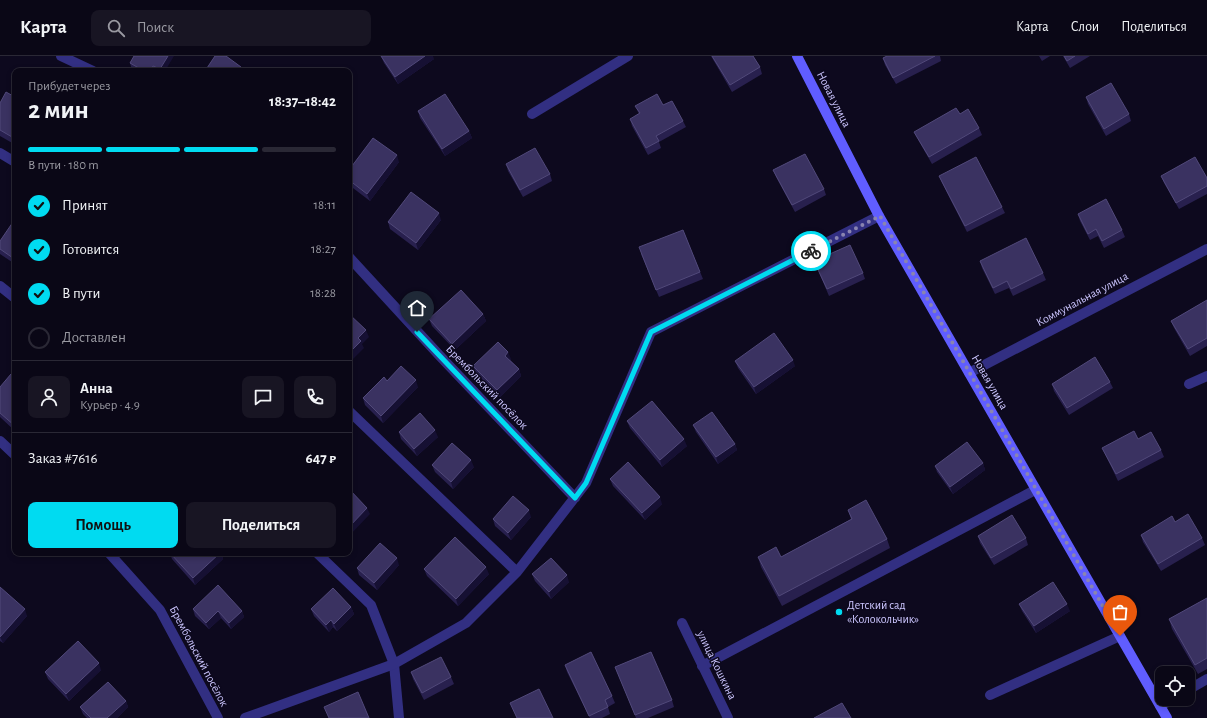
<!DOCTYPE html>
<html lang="ru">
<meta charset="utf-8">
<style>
body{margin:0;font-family:"Alegreya Sans",sans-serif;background:#181523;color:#f1f3f6;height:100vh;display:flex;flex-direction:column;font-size:15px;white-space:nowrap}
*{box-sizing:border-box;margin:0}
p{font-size:13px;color:#9999a1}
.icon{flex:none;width:22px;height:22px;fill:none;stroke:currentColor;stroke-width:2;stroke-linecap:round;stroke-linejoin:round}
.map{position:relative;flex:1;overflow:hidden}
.sheet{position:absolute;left:12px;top:12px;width:340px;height:488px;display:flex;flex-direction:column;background:#0a0716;border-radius:8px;box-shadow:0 2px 6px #0003,0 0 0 1px #2a2835}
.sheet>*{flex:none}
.controls{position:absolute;left:1155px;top:610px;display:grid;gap:8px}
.controls a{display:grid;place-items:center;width:40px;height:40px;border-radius:8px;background:#0a0716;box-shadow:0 2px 6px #0003,0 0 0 1px #2a2835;font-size:20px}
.pin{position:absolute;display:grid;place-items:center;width:34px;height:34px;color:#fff;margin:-41px -17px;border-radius:50% 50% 50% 0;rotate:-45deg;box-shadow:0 0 4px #0007}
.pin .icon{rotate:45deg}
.courier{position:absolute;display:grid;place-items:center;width:40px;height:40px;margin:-20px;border:3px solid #00dbf1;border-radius:50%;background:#fff;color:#222;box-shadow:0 1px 5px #0007}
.head em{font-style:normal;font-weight:700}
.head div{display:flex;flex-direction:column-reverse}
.head{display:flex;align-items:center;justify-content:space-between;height:68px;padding:0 16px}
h1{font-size:26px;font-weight:700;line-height:30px}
.bar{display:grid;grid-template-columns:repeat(4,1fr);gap:6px 4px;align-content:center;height:48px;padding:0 16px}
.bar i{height:5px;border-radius:3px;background:#2a2835}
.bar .on{background:#00dbf1}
.bar p{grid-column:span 4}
.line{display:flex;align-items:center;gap:10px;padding:0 16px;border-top:1px solid #2a2835}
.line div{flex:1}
.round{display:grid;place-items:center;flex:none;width:42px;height:42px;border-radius:8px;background:#181523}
ol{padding:0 16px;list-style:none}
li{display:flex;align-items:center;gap:12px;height:44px}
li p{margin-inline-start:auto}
li .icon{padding:4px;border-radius:50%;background:#00dbf1;color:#111;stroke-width:4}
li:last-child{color:#9999a1}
li i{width:22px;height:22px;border:2px solid #2a2835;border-radius:50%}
.button{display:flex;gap:8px;margin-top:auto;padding:8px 16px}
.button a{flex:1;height:46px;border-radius:8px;background:#00dbf1;color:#111;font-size:16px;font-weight:700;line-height:46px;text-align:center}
.button a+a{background:#181523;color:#f1f3f6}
header{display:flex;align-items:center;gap:24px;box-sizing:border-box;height:56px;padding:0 20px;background:#0a0716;border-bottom:1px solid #2a2835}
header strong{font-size:19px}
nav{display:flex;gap:22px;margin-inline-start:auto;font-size:14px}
.search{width:280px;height:36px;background:#181523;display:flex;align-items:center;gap:10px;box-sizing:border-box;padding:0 14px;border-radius:8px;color:#9999a1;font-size:15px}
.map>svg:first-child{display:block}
</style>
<header>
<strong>Карта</strong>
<div class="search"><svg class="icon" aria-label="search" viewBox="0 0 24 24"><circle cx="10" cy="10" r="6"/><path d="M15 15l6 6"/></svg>Поиск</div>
<nav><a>Карта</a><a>Слои</a><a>Поделиться</a></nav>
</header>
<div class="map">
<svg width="1207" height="662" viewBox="0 0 1207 662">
<rect width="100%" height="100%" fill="#0d091e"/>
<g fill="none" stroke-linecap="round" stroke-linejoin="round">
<path stroke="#322f82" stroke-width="10" d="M1189,328l18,-8
M394,608l5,54
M702,610l333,-176
M1188,634l19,-11
M990,639l130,-59
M1160,650l13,-7"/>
<path stroke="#322f82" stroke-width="10" d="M61,0l32,15
M532,58l96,-58
M0,97l15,9
M349,201l90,98 136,143
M0,230l15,12
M969,317l238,-124
M349,355l168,161
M0,385l15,14
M109,497l51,57 58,108
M317,497l54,52 23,59
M682,567l46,95
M245,662l149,-54 72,-41 51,-51 69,-89 65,-151 228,-116"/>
<path stroke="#605dff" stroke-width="10" d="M797,0l82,160 288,502"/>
</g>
<path fill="#28204e" d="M134,0l31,15h-31l-2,-1 -2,-7z
M381,0l53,3 -36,25 -14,-21z
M711,0h42l7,11 2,7 -30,18z
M887,0h53l1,5 -45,23 -11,-19 -2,-7z
M1039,0h11l-8,5z
M1063,0h27l-20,12z
M15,41v45l-1,2 -14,-8v-33z
M1086,41l43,17 2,7 -25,15 -18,-32z
M663,49l20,16 3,6 -27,15 2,6 -13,7 -16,-29 -2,-7 9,-5 -4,-8z
M418,55l51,20 3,7 -27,18 -25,-38z
M960,58l19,14 3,7 -50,29 -15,-26 -3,-6z
M399,106l-29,39 -21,-16v-15z
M506,108l44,10 2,7 -29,16 -15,-26z
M773,114l51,19 2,6 -31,17 -19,-35z
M939,120l63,31 3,6 -38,19 -25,-49z
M1161,120l46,2v16l-28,15 -15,-26z
M1078,158l44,16 3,7 -21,11 -6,-12 -8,4 -10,-19z
M441,164l-23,30 -28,-21 -2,-7z
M15,167v41l-15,-10v-13z
M683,174l20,49 -44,18 -18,-43z
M814,205l49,12 2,6 -36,17z
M980,205l63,12 3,7 -33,16 -4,-8 -14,6 -13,-26z
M1207,244v46l-17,10 -16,-28 -3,-7z
M483,258l3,7 -31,29 -23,-24 -3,-7z
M511,303l-1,1 9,9 2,7 -21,21 -24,-24 -3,-7z
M735,305l60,5 -39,28 -18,-26z
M15,321v54l-15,-14v-30z
M387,325l31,6 -35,36 -18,-18 -2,-7z
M1110,326l3,6 -44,27 -15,-24 -2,-7z
M627,365l60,25 -25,21 -32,-39z
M693,369l42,19 2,6 -19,14 -22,-32z
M399,376l39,5 -21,19 -16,-17z
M1138,383l23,11 3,7 -46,24 -13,-27 -3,-6z
M983,407l2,7 -32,24 -16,-22 -2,-6z
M432,409l42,2 -21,22 -18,-17z
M610,423l52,25 -17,16 -32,-34z
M848,454l39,29 3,9 -108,58 -21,-39 -3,-10h23l70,-38z
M531,461l-20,23 -16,-14 -2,-7z
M1141,479l61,3 3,7 -44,26 -18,-29z
M978,480l48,2 2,7 -34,20 -14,-22z
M170,497h51l2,6 -28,26 -23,-26z
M399,509l-22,25 -18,-15 -2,-7z
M424,513l65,5 -31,32 -31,-30z
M532,518l37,8 -18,17 -16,-18z
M0,531l27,29 -24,27 -3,-2z
M1207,542v71l-9,5 -26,-45 -3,-10z
M1019,548l51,7 -34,22 -14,-22z
M351,551l3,7 -17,17 -4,-4 -4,5 -15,-16 -3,-7z
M193,553l49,2 2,6 -13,12 -10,-11 -12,11 -14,-13z
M565,609l47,31 3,7 -7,4 2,7 -8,4h-12l-23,-46z
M615,611l57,33 2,7 -26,11h-12z
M101,614l-32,31 -21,-22 -3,-7z
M411,616l40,5 3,7 -30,16 -11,-21z
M126,645l2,6 -11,11h-30l-4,-4 -3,-7z"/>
<path fill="#161033" d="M168,0h6l-9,15h-4l-1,-2z
M425,0h8l1,3 -36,25 -3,-7z
M153,10l2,5h-5z
M241,11l2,4h-5z
M15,75v11l-1,2 -2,-7z
M469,75l3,7 -27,18 -3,-7z
M397,99l2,7 -29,39 -3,-7z
M439,157l2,7 -23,30 -2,-7z
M15,198v10l-2,-6z
M483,258l3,7 -31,29 -3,-6z
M366,274l3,7 -7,7 2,4 -15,15v-10l9,-15z
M508,296l3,7 -4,3 -2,-6z
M793,304l2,6 -39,28 -2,-7z
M519,313l2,7 -21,21 -3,-7z
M416,324l2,7 -35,36 -2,-7z
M435,374l3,7 -21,19 -3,-7z
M684,383l3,7 -25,21 -2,-7z
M735,388l2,6 -19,14 -2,-7z
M471,404l3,7 -21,22 -2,-7z
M983,407l2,7 -32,24 -3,-7z
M660,441l2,7 -17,16 -3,-7z
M367,452l3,6 -21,22v-9z
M529,454l2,7 -20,23 -3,-7z
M220,497h1l2,6 -28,26 -2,-7z
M397,502l2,7 -22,25 -3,-7z
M486,511l3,7 -31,32 -2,-7z
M567,519l2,7 -18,17 -2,-7z
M1067,548l3,7 -34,22 -2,-7z
M351,551l3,7 -17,17 -3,-7z
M25,553l2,7 -24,27 -3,-6z
M218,555l3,7 -12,11 -3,-6z
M242,555l2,6 -13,12 -2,-6z
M331,564l2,7 -4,5 -3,-7z
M99,607l2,7 -32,31 -3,-7z
M126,645l2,6 -11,11h-10z"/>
<path fill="#3a3261" stroke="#51497a" d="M134,0h34l-8,13 -7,-3 -3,5h-6l-14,-8z
M215,0h11l15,11 -3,4h-33z
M381,0h44l-30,21z
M712,0h41l7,11 -30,18z
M887,0h48l-42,22 -10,-20z
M1064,0h11l-8,5z
M1111,27l18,31 -25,15 -18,-32z
M6,36l9,5v34l-3,6 -12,-7v-27z
M445,38l24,37 -27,18 -24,-38z
M657,38l6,11 9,-4 11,20 -27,15 3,5 -13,7 -16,-29 10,-6 -5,-7z
M956,52l4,6 8,-5 11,19 -50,29 -15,-25z
M373,82l24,17 -30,39 -18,-14v-10z
M535,92l15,26 -30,16 -14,-26z
M805,98l19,35 -32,16 -19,-35z
M976,101l26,50 -37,19 -26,-50z
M1195,101l12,21v8l-31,17 -15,-27z
M411,136l28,21 -23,30 -28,-21z
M1106,143l16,31 -20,11 -6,-12 -8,5 -10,-20z
M13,166l2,1v31l-2,4 -13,-9v-8z
M683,174l17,42 -44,18 -17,-43z
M1026,182l17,35 -32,16 -4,-8 -14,7 -13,-27z
M850,189l13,28 -36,16 -13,-28z
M461,234l22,24 -31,30 -23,-25z
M1207,244v38l-19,11 -17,-28z
M349,258l17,16 -8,8 3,3 -12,12z
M774,277l19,27 -39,27 -19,-26z
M498,286l10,10 -3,4 14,13 -22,21 -24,-24z
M1095,301l15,25 -43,26 -15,-24z
M401,310l15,14 -35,36 -18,-18 21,-21 3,4z
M11,318l4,3v49l-15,-13v-26z
M652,345l32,38 -24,21 -33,-39z
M712,356l23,32 -19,13 -23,-32z
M420,357l15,17 -21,19 -15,-17z
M1134,375l4,8 13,-7 10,18 -45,24 -14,-26z
M967,386l16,21 -33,24 -15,-21z
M452,387l19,17 -20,22 -19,-17z
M628,406l32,35 -18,16 -32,-34z
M349,433l18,19 -18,19z
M513,440l16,14 -21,23 -15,-14z
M866,444l21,39 -108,57 -21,-39 18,-10 5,10 71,-38 -4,-9z
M1188,458l14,24 -44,26 -17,-29 31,-19 3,6z
M1012,459l14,23 -35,20 -13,-22z
M455,481l31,30 -30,32 -32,-30z
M380,487l17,15 -23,25 -17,-15z
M170,497h50l-27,25z
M551,502l16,17 -18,17 -17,-18z
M1053,526l14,22 -33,22 -15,-22z
M218,529l24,26 -13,12 -11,-12 -12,12 -13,-14z
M0,531l25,22 -25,28z
M333,532l18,19 -17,17 -3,-4 -5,5 -15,-16z
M1207,542v60l-12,7 -26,-46z
M78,585l21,22 -33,31 -21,-22z
M591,596l21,44 -7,4 3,7 -19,9 -24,-51z
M651,596l21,48 -37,15 -20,-48z
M441,601l10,20 -29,16 -11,-21z
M108,626l18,19 -19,17h-16l-11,-11z
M539,633l14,29h-36l-7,-15z
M358,636l11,26h-40l-5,-11z
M842,647l9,15h-37z"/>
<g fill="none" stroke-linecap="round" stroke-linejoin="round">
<path stroke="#8984b0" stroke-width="4" stroke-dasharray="0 7.2" d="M811,195l69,-35 240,420"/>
<path stroke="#00dbf1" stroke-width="5" d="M417,276l158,166 11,-15 65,-151 160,-81"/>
</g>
<circle fill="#00dbf1" stroke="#0d091e" stroke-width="1.5" cx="839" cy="556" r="4"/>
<g text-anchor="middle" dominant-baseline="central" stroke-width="3" stroke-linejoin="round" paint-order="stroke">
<g font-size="12" fill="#ccc6ff" stroke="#0d091e">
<text transform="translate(834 43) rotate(63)">Новая улица</text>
<text transform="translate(1082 243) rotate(-28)">Коммунальная улица</text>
<text transform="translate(990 326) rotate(60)">Новая улица</text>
<text transform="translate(487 331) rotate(46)">Брембольский посёлок</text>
<text transform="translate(199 600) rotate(62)">Брембольский посёлок</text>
<text transform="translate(717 609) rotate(64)">улица Кошкина</text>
</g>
<g font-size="12" fill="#ccc6ff" stroke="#0d091e" text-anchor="start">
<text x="847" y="549">Детский сад<tspan x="847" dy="14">«Колокольчик»</tspan></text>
</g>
</g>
</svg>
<div class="controls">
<a><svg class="icon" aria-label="locate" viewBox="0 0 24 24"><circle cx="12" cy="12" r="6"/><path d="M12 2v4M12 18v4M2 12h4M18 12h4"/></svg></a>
</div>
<div class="pin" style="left:1120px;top:580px;background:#ea580c"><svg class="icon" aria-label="bag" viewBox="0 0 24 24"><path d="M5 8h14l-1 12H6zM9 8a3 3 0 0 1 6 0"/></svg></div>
<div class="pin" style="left:417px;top:276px;background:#1f2937"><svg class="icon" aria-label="home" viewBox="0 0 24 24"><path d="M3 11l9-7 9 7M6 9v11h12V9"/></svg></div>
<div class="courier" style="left:811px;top:195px"><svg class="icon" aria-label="bike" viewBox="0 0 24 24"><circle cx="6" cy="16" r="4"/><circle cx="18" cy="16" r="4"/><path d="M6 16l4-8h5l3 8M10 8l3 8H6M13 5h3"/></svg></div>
<section class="sheet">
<div class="head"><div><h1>2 мин</h1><p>Прибудет через</p></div><em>18:37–18:42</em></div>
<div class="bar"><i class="on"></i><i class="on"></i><i class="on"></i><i></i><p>В пути · 180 m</p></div>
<ol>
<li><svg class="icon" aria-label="check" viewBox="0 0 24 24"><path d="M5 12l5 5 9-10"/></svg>Принят<p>18:11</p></li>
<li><svg class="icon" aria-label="check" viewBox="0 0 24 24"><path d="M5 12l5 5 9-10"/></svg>Готовится<p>18:27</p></li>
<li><svg class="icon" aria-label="check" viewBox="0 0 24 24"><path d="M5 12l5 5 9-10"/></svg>В пути<p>18:28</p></li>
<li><i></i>Доставлен</li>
</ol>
<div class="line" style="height:72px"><a class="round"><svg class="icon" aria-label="person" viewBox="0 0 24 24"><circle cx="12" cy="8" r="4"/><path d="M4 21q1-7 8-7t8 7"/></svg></a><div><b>Анна</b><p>Курьер · 4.9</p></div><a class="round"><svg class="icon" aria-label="chat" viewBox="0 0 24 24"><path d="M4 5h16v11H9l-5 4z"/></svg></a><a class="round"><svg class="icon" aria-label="phone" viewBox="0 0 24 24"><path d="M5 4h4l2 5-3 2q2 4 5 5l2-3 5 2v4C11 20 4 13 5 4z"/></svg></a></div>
<div class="line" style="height:52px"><div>Заказ #7616</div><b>647 ₽</b></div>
<div class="button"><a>Помощь</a><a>Поделиться</a></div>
</section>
</div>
